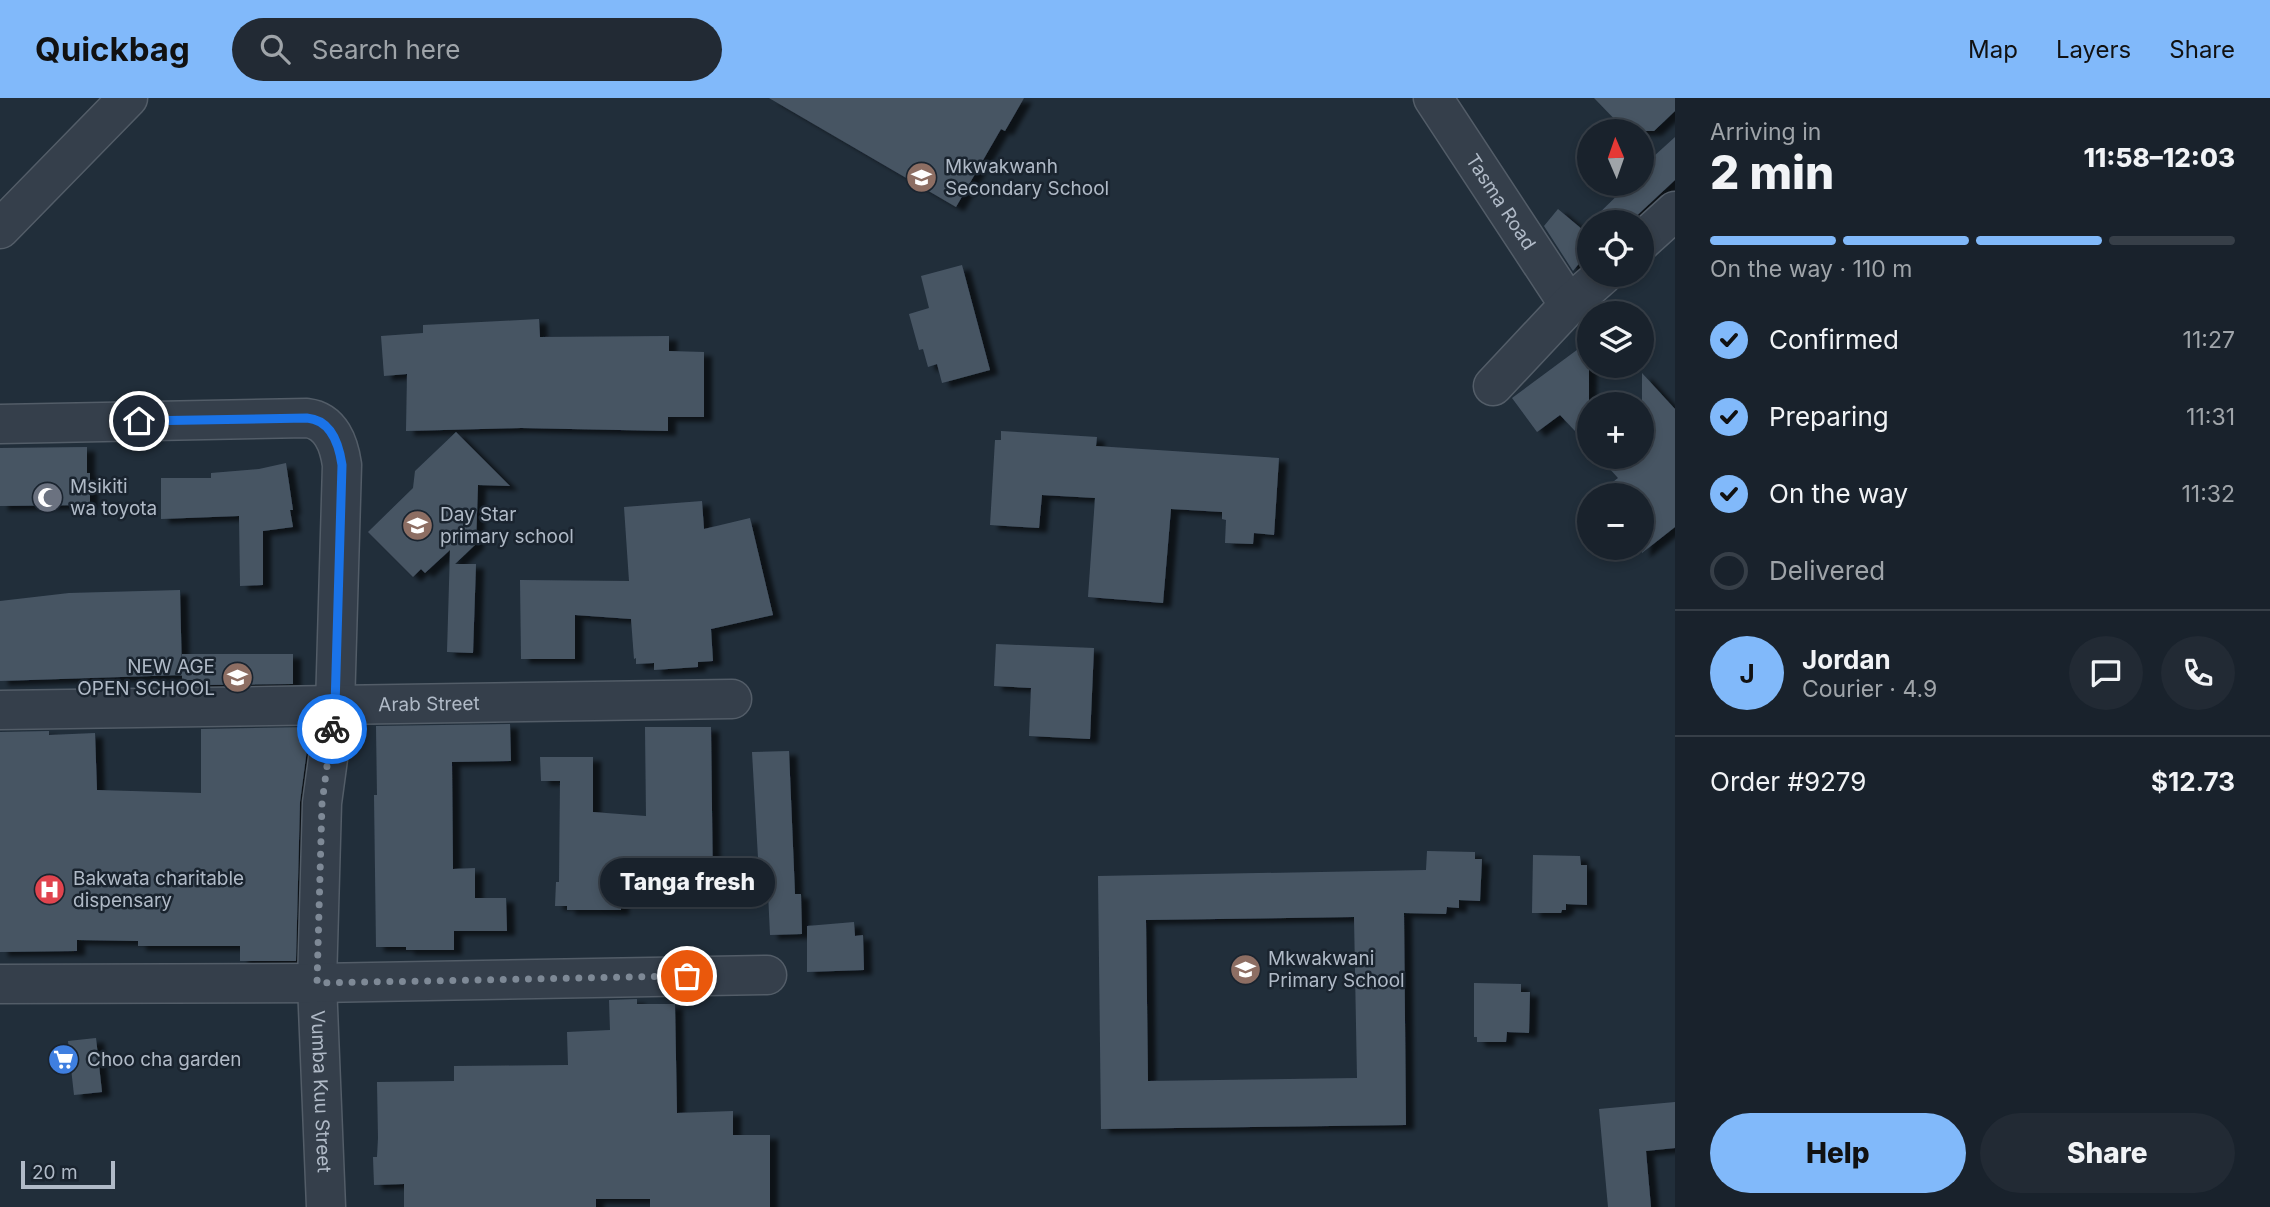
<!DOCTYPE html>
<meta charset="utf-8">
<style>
body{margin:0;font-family:Inter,sans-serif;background:#222a34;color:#f1f3f6;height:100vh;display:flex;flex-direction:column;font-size:26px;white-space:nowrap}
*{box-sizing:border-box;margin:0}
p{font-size:23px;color:#9fa4a9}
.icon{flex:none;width:38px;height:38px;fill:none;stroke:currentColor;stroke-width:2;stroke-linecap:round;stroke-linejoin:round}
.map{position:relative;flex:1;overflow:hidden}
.side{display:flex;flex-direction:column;background:#19222c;width:595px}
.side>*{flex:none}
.needle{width:46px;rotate:358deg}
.buttons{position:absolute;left:1577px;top:21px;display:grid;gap:14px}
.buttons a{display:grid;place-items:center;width:77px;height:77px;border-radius:50%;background:#19222c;box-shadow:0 4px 10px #0003,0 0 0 2px #373f48;font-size:35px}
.scale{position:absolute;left:21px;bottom:18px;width:94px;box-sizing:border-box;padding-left:7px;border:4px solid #b0bac7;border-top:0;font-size:19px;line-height:24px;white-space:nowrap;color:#b0bac7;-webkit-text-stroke:5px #1a242f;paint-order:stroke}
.pin{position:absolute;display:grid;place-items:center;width:60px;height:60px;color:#fff;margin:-30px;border:4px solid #fff;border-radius:50%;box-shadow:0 2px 7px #0007}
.courier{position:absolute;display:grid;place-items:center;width:70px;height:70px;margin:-35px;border:5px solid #1a73e8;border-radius:50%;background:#fff;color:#222;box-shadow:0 2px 9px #0007}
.bubble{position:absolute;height:49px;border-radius:24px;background:#19222c;box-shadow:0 4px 10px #0003,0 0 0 2px #373f48;font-size:23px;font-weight:800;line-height:49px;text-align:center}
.overview em{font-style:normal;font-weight:800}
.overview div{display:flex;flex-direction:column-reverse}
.overview{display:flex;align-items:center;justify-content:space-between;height:119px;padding:0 35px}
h1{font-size:46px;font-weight:800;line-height:52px}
.bar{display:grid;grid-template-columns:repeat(4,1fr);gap:10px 7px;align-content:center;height:84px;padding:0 35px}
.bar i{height:9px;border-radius:5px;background:#373f48}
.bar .on{background:#81b9fa}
.bar p{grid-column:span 4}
.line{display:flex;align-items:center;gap:18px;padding:0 35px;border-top:2px solid #373f48}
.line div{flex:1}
.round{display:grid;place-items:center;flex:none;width:74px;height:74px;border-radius:37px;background:#222a34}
ol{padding:0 35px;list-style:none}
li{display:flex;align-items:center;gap:21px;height:77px}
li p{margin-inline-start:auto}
li .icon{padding:7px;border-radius:50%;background:#81b9fa;color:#111;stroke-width:4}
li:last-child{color:#9fa4a9}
li i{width:38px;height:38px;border:4px solid #373f48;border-radius:50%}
.button{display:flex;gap:14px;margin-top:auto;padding:14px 35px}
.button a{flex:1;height:80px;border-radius:42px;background:#81b9fa;color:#111;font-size:28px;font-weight:800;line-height:80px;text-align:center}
.button a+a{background:#222a34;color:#f1f3f6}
header{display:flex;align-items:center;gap:42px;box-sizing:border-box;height:98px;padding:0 35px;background:#81b9fa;color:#111}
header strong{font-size:33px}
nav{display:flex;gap:38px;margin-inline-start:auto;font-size:24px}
.search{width:490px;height:63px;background:#222a34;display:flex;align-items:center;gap:18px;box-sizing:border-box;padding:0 24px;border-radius:38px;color:#9fa4a9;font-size:26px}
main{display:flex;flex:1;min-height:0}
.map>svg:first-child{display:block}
</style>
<header>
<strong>Quickbag</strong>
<div class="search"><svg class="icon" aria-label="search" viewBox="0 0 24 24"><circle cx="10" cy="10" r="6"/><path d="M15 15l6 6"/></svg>Search here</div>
<nav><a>Map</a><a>Layers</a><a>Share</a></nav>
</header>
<main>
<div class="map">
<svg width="1675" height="1109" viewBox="0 0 1675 1109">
<defs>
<filter id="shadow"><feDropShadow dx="8" dy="4.5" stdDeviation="2" flood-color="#0009"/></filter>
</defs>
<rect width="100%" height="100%" fill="#212e3a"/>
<path fill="#475564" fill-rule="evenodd" filter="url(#shadow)" d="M769,0h255l-19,33 -4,-2 -45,78z
M1594,0h81v13l-21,20h-28z
M1675,39v43l-45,42h-40l39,-38h13v-17z
M1558,111l31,26v16l-16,20 -29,-45z
M962,167l28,105 -48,13 -5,-19 -9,3 -5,-18 -4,1 -10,-36 20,-6 -8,-32z
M539,221l1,18 129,-1v15l35,1v65h-36v14l-147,-3 -115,3 1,-57 -23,2 -3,-40 42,-3v-8z
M1589,243v105l-29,-31 -23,17 -25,-34z
M1642,275l33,36v118l-33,26v-58h-46l22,-17 -19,-21h43z
M1001,333l96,6 -1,9 183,12 -5,77 -20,-2 -1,11 -28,-1 1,-23 -4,-1v-7l-51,-3 -8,94 -75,-6 7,-99 -53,-3 -3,33 -49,-3 5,-85h6z
M456,334l54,54 -32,-1 -2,59 -21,20h21l-3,89 -26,-1 3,-102 -25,23 -4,-4 -8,8 -45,-45 45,-44 2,-17z
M87,349v26h3v32l-90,1v-58z
M286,365l7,47h-3l3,17 -30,4v54l-23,1 -1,-70 -78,3v-41h50v-5l48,-4z
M702,403l2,28 46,-11 23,97 -62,14 2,32 -15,1v5l-44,3v-7l-18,1v-6l-2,1 -3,-40 -56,-4v44h-54l-1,-79 109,1 -5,-74z
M180,492l2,85 -182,6v-80l69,-8z
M996,546l98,4 -4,91 -61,-3 2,-48 -37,-2z
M182,556h111v30l-92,1v-5h-19z
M510,626l1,37 -59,1 1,107 22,-1v30h31l1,33h-53v19h-48v-3h-30l-2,-152h3l-1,-69z
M310,629l-10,75 -4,159h-56v-15h-102v-5l-61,-1v11l-77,1v-220l49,-1v4l46,-2 2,57 104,3v-64z
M645,629h66l2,164 -92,1v18h-54v-4h-12l1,-24h3l1,-101h-19l-1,-24h53v55l53,4z
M789,653l6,143h6l1,40 -32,1 -2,-43 -8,1 -8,-141z
M1427,753l48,1v7h7l-2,42 -21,-1v8l-12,-1 -1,7 -42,-1 2,212 -305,4 -3,-253 328,-6zM1354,819l3,161 -209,3 -2,-161z
M1533,757l47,1 1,9h6v40l-21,-1v6h-4l-1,3h-29z
M854,824l1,14 8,-1 1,35 -57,2v-46z
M1474,885l47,1v8h9l-1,41 -22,-1 -1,10h-29v-5h-3z
M637,901v5h38l2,109 56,-2v24h37v72h-120v-8h-54v8h-192v-23l-30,1 -1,-28h4l1,-19 -1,-56 77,-1v-15l114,-1 -1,-33 43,-2 -1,-30z
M96,940l6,54 -28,3 -6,-54z
M1675,1004v46l-29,3 5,56h-43l-9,-98z"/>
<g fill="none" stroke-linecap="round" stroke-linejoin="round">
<defs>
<g id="minor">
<path id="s1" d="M1433,0l136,207"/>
<path d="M0,131l128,-131"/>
<path d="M1642,143l33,-30"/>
<path d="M1493,288l76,-81 34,-30"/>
<path id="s2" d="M0,326l307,-6c24,3 32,26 35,47l-7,242 -13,96 -5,180 9,224"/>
<path id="s3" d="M0,612l732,-11"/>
<path d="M0,886l317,-1 450,-8"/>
</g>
</defs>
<use href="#minor" stroke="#535d68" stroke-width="41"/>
<use href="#minor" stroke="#353f4b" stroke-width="38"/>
</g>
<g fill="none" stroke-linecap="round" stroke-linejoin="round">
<path stroke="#7e8996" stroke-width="7" stroke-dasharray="0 12.6" d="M332,631l-10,74 -5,180 370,-7"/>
<path stroke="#1a73e8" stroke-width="9" d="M139,323l168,-3c24,2 32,26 35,47l-7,242 -3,22"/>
</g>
<defs>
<symbol id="school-disc" viewBox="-11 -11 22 22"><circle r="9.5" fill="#8d6e63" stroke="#1a242f"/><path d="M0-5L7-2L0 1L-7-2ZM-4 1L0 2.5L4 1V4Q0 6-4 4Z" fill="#fff"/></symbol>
<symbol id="mosque-disc" viewBox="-11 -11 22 22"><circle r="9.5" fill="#6b7280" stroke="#1a242f"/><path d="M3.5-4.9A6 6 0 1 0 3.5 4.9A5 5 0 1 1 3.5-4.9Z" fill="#fff"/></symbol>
<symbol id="hospital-disc" viewBox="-11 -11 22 22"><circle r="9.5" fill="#e0444e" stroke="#1a242f"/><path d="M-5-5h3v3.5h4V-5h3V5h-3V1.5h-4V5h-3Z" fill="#fff"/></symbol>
<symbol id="supermarket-disc" viewBox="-11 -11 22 22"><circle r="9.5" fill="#3f7fe0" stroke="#1a242f"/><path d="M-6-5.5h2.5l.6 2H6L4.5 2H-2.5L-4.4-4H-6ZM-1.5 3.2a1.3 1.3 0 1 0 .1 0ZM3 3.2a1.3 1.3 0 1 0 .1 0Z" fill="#fff"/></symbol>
</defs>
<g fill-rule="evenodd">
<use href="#school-disc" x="904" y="62" width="35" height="35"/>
<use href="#mosque-disc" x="30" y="382" width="35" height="35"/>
<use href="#school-disc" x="400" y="410" width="35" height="35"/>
<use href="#school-disc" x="220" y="562" width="35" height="35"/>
<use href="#hospital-disc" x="32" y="774" width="35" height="35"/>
<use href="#school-disc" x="1228" y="854" width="35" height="35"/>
<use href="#supermarket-disc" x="46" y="944" width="35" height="35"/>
</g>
<g text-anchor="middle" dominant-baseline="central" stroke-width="5" stroke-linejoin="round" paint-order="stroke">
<g font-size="19" fill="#b0bac7" stroke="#1a242f" text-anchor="start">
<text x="945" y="68">Mkwakwanh<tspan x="945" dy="22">Secondary School</tspan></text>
<text x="70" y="388">Msikiti<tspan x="70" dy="22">wa toyota</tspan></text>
<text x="440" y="416">Day Star<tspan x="440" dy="22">primary school</tspan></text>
<text x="215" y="568" text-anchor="end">NEW AGE<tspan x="215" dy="22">OPEN SCHOOL</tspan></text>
<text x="73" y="780">Bakwata charitable<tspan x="73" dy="22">dispensary</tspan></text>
<text x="1268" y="860">Mkwakwani<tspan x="1268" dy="22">Primary School</tspan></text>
<text x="87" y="961">Choo cha garden</text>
</g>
<g font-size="19" fill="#b0bac7" stroke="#1a242f">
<text stroke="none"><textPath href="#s1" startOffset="124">Tasma Road</textPath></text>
<text stroke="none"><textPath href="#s3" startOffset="429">Arab Street</textPath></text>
<text stroke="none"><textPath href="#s2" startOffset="998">Vumba Kuu Street</textPath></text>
</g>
</g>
</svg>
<div class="buttons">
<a><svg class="needle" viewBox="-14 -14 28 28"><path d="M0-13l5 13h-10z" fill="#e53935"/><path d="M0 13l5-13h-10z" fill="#9fa4a9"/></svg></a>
<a><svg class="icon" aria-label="locate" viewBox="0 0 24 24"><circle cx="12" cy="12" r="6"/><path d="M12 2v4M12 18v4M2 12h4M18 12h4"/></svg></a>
<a><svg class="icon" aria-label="layers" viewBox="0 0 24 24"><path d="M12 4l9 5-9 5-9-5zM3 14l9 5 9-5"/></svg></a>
<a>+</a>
<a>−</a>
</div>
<div class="scale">20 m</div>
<div class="pin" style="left:687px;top:878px;background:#ea580c"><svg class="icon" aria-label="bag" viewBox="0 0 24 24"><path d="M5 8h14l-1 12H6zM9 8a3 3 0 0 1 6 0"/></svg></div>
<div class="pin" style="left:139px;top:323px;background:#1f2937"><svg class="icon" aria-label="home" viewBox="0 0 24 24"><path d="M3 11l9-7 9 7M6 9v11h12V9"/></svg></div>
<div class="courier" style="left:332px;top:631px"><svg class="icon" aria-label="bike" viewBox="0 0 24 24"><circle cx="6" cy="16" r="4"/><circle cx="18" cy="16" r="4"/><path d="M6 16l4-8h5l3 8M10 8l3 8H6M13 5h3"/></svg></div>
<div class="bubble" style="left:600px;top:760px;width:175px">Tanga fresh</div>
</div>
<section class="side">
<div class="overview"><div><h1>2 min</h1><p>Arriving in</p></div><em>11:58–12:03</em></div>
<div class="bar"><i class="on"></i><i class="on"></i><i class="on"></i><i></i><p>On the way · 110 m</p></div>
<ol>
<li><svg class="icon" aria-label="check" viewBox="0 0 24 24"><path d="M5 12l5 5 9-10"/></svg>Confirmed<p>11:27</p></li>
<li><svg class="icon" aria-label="check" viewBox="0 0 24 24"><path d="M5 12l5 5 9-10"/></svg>Preparing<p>11:31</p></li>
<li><svg class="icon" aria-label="check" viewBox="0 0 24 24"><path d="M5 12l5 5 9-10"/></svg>On the way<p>11:32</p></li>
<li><i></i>Delivered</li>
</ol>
<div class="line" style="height:126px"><b class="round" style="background:#81b9fa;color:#111">J</b><div><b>Jordan</b><p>Courier · 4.9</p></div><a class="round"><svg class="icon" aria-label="chat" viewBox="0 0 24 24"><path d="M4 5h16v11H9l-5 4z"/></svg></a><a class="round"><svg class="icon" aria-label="phone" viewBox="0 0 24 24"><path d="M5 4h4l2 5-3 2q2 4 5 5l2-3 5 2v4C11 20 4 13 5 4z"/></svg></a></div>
<div class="line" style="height:91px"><div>Order #9279</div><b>$12.73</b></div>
<div class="button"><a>Help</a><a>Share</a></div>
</section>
</main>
